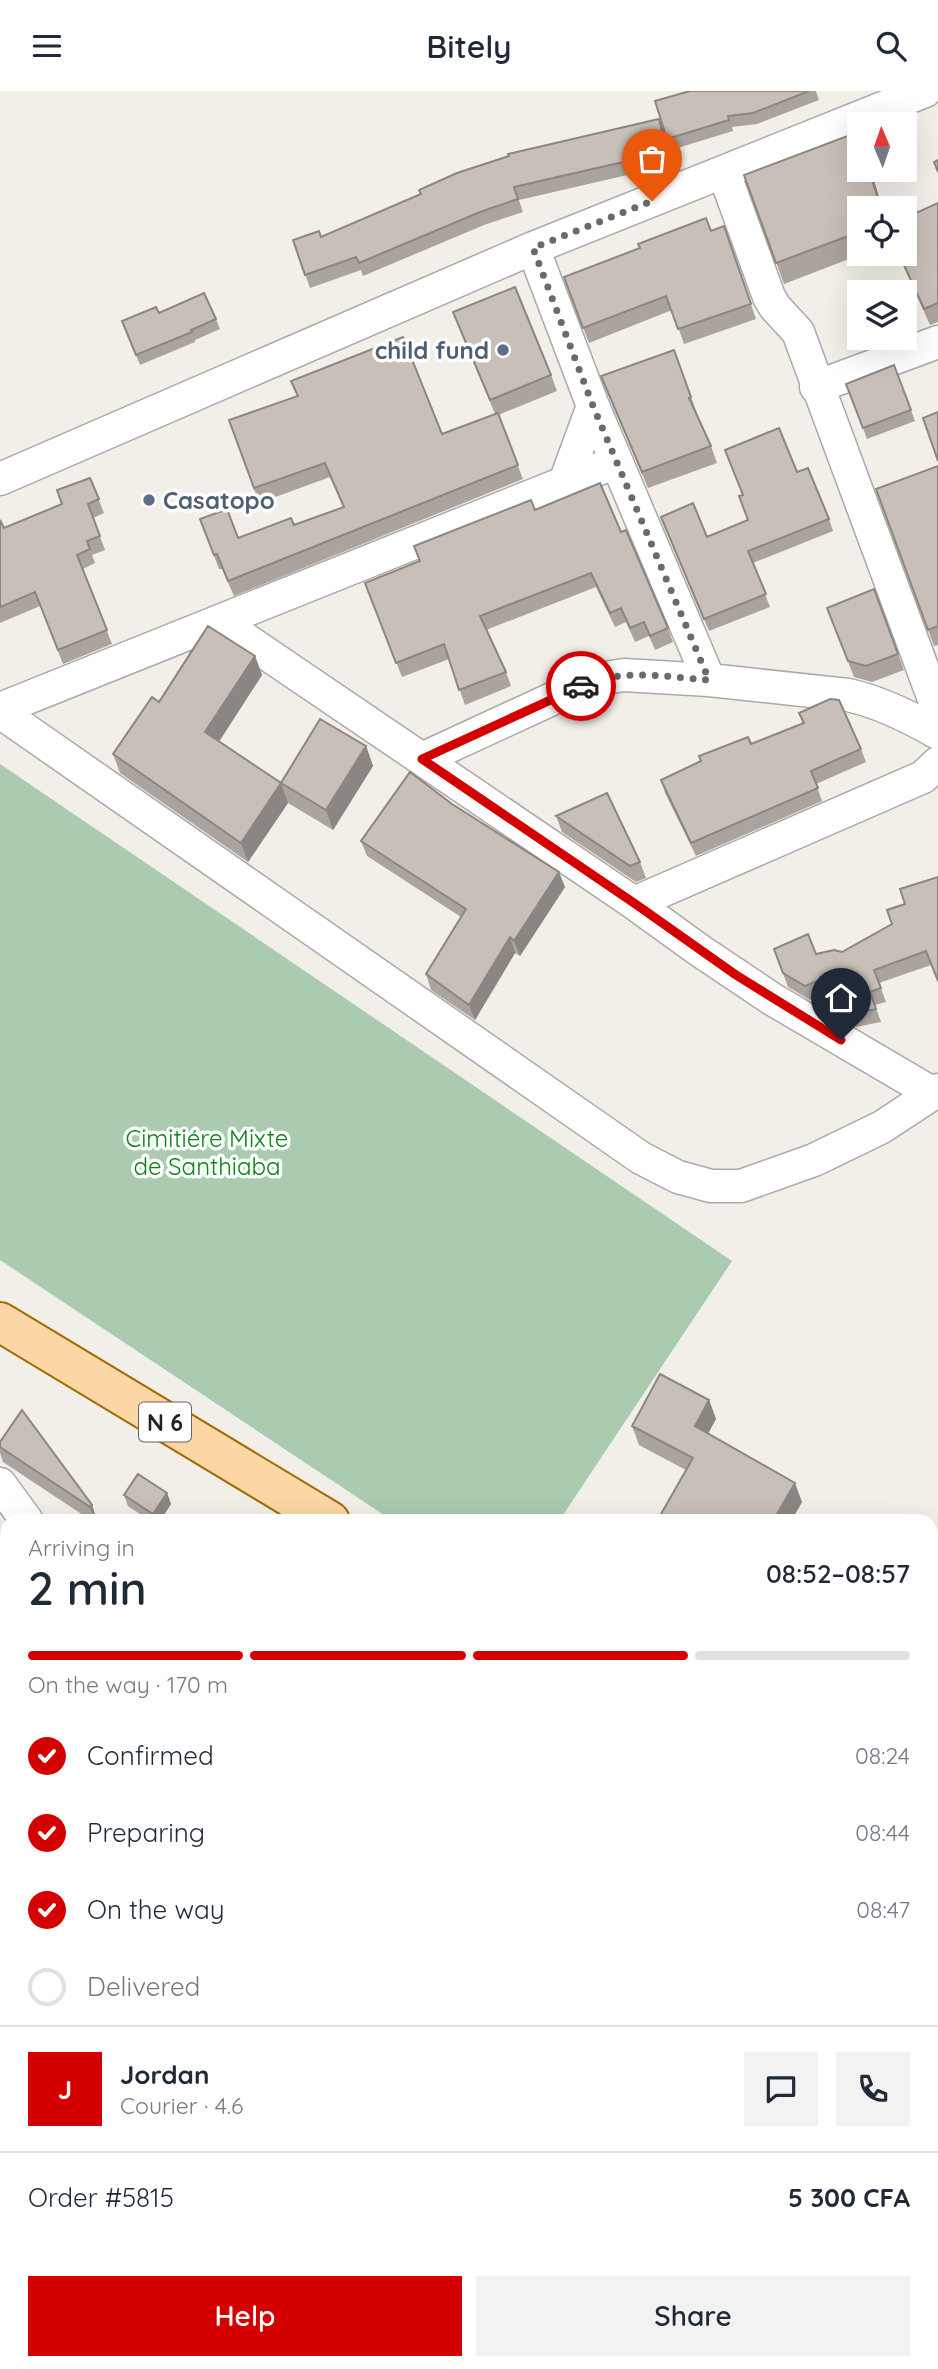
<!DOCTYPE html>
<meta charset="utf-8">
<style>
body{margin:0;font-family:Quicksand,sans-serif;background:#f2f2f3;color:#1f2937;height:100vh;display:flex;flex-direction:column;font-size:26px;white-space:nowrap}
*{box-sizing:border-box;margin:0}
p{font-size:23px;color:#747a83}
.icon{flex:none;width:38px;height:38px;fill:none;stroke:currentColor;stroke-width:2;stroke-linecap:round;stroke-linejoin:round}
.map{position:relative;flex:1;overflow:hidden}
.drawer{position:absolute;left:0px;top:1423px;width:938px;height:856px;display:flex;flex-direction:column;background:#fff;border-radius:21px 21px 0 0;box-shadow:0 7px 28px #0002}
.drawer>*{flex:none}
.needle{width:46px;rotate:358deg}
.buttons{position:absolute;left:847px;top:21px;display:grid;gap:14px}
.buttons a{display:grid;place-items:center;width:70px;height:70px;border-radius:0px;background:#fff;box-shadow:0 7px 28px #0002;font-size:35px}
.pin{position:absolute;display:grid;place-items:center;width:60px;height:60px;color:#fff;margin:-72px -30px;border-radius:50% 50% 50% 0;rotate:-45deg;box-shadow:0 0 7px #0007}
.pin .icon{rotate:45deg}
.courier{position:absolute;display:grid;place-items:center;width:70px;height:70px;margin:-35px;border:5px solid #d40000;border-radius:50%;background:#fff;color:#222;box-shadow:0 2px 9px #0007}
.headline em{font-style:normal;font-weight:600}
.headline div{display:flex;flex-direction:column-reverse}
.headline{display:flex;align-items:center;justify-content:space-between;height:119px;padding:0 28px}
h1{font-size:46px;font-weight:600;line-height:52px}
.bar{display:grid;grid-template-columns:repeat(4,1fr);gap:10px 7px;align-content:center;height:84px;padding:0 28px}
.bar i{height:9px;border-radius:5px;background:#e0e1e3}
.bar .selected{background:#d40000}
.bar p{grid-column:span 4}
.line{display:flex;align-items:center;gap:18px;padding:0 28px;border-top:2px solid #e0e1e3}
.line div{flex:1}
.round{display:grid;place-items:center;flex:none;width:74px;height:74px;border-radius:0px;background:#f2f2f3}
ol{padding:0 28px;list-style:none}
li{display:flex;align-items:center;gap:21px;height:77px}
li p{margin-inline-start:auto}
li .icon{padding:7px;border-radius:50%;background:#d40000;color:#fff;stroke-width:4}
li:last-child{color:#747a83}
li i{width:38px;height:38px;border:4px solid #e0e1e3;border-radius:50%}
.primary-button{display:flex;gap:14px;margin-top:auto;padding:14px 28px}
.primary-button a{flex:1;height:80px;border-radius:0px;background:#d40000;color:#fff;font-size:28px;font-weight:600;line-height:80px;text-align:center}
.primary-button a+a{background:#f2f2f3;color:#1f2937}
header{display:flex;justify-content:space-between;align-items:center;height:91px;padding:0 28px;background:#fff;font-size:32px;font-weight:600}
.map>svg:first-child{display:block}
</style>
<header><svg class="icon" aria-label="menu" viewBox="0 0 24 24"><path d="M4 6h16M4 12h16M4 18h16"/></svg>Bitely<svg class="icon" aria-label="search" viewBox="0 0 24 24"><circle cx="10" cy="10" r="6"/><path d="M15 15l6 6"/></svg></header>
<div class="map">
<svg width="938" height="2278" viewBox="0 0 938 2278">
<rect width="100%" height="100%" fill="#f2efe9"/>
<path fill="#aacbaf" d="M0,673l732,497 -173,260h-166l-393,-261z"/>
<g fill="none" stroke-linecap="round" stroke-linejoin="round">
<defs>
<path id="minor" d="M724,82l45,124 6,10 23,25 140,378
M533,157l60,158 116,274
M816,296l122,-45
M0,388l533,-231 392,-157
M565,391l28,-76
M220,531l414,281 65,47 73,49 160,94
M0,618l616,-247
M0,621l641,446 37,19 33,9h30l73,-26 68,-33 56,-37
M422,668l171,-79 31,-5 85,5 139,15c32,7 62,22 90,38
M634,812l289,-126 15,-14
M0,1393l27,37
M0,1458l7,9
M0,1611l7,-4
M931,1702l7,-2
M931,1751l7,-1
M931,2112l7,-3
M931,2267l6,11
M273,2272l4,6
M566,2272l3,6
M612,2277l12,-5
M105,2278l7,-6"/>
<path id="major" d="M0,1231l330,199
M931,1783l7,4"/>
</defs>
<use href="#minor" stroke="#a9a9a9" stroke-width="35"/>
<use href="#major" stroke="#a06b00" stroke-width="42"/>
<use href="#minor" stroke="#fff" stroke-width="32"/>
<use href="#major" stroke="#fcd6a4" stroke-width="38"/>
</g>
<path fill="#aba49e" d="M690,0h126l3,9 -62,24 -25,3 1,4 -62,19 -4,-11z
M659,28l5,13 7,33 -152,35 4,12 -39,13 -121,51 -2,-6 -51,18 -17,-48 28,-3z
M871,79l11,38h-23v46h3l-78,30 -40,-109z
M938,112v119l-8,3 -32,-71h7z
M724,135l32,93 -72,25 -12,-34 -83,33 -25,-66z
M453,221l98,63 6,16 -59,24 25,64 -289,117 -12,-27h-3l-19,-50 38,19 56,-13 49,-18 -13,-30 -71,26 -30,-83 68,-24 -6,-15 151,53 53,-20z
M159,222l57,6 4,10 -25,11v2l-55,23 -14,-35z
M674,259l23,63h-1l15,33 6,17 -69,25 -47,-112z
M894,274l21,56 -48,18 -21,-55z
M938,375v179l-4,1 -52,-140z
M797,381l32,47 4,12 -80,32 17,44 -61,24 -48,-114 46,20 41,-16z
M90,387l14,35 -11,5 12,32 -13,5 3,8 -12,6 29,75 -49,20 -23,-58 -40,17v-103l4,8 58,-24z
M535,419l86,22 47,96 5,14 -18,8 -6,-14 -14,6 -9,-20 -11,5 -19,-40 -110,43 20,42 5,14 -46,19 -16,-46 -47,18 -37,-94 54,-22 -5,-15z
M874,498l30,81 -32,12 -18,-5 -27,-69z
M255,565l7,19 -43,67 62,41 85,-37 7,20 -40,64 -45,-27 -40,59 -128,-89 -7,-19 46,-52z
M799,622l62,36 5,13 -50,22 6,17 -126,55 -31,-63 -4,-13 142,-56z
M556,725l84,46 6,16 -10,4 -74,-50z
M361,750l204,46 -45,69 -5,-3 -40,67 -44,-30 -5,-16 35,-57 -94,-61z
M938,786v106l-7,-18 -52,18 7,19 -11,3 6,17 -25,5 -19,-11 -10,-24 -17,8 -22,-13 -14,-38 42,5 26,-2 50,-28 13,-20z
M709,1309l7,19 -8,14 94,69 -11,19h-134l29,-51 -47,-25 -7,-19z
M0,1351l92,63 5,16h-5l-89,-59 -3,-9z
M167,1402l4,11 -11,17h-10l-22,-15 -4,-11z
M0,1494l7,8v68l-7,-9z
M938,2166v32l-7,-9v-18z"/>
<path fill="#8b8681" d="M659,28l5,13 7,33 -4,-13z
M869,79h2l11,38h-1z
M255,565l7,19 -50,77 -7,-20z
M366,655l7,20 -40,64 -7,-20z
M281,692l7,20 -40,59 -7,-19z
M559,781l6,15 -45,69 -6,-15z
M510,846l5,16 -40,67 -6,-15z
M709,1309l7,19 -14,26 -7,-19z
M795,1392l7,19 -11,19h-18z
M167,1402l4,11 -11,17h-4l-3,-7z
M92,1414l5,16h-2l-5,-14z"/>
<path fill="#c7bfb8" stroke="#8b8681" stroke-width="2" d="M690,0h119l-56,22 -25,3 1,4 -62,19 -12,-38z
M659,28l8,33 -153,35 4,12 -38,13 -121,51 -3,-6 -51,18 -12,-35 26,-9 2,6 100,-43 -2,-4 38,-17 52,-17 -1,-2z
M858,41l1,4v34h10l12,38h-22v24l-83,31 -32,-88z
M938,69v12l-4,-10z
M938,112v100l-14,6 -25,-55h6v-36z
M706,127l5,13 13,-5 27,78 -73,25 -12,-33 -83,32 -19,-51 76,-29 -2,-4z
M515,196l36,88 -61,25 -37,-88z
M204,202l12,26 -25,11 1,2 -56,23 -14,-34 34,-14 3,6z
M403,246l39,97 56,-21 20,52 -290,116 -11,-27 -3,1 -14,-36 27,-10 11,29 53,-20 3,7 50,-18 -19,-44 -71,25 -25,-68 69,-24 -7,-15z
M674,259l17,47 -2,1 22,48 -69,26 -41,-96z
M894,274l17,45 -48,18 -17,-44z
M938,321v49l-15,-43z
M779,337l18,44 11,-4 21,51 -81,32 18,43 -62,25 -43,-102 32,-14 14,34 41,-17 -9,-24 4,-1 -18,-45z
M938,375v160l-10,4 -52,-141z
M90,387l9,21 -11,5 12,32 -13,5 3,8 -13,6 30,75 -49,20 -23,-58 -35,15v-87l4,8 58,-24 -5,-14z
M600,392l21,49 5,-2 42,98 -18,8 -6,-14 -14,6 -9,-20 -11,5 -19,-40 -111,43 26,56 -47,18 -15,-46 -48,19 -31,-80 55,-22 -6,-15 117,-46 4,10z
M874,498l24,65 -32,12 -18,-5 -21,-53z
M208,535l47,30 -50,76 76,51 -40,60 -128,-89 39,-57 7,5z
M830,608l9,1 22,49 -50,22 7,17 -127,55 -30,-63 40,-19 -2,-5 49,-19 3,7 53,-21 -5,-10z
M320,628l46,27 -40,64 -45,-27z
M410,681l42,32 107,68 -45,69 -4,-4 -41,68 -43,-31 40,-65 -105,-68z
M607,702l33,69 -10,4 -74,-50z
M938,786v104l-12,-30 -52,19 7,18 -11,4 6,17 -25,5 -19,-12 -10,-23 -17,7 -22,-13 -9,-24 34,-15 8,20 18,-4 8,2 50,-28 -5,-14 18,-6 -5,-15z
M660,1283l49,26 -14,26 100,57 -22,38h-116l36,-63 -61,-32z
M22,1319l70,95 -2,2 -90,-60v-5z
M138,1383l29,19 -14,21 -29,-19z
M0,1494l7,8v62l-7,-9z
M938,2166v27l-7,-10v-12z
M441,2272h57l2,6h-57z
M681,2272h46l4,6h-51l-2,-5z
M817,2272h22l4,6h-33z"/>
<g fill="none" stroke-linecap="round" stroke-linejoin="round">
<path stroke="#6b6a68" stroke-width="7" stroke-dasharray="0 12.6" d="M581,595c39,-18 87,-9 128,-6l-116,-274 -60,-158 119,-47"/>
<path stroke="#d40000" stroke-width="9" d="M581,595l-159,73 212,144 102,72 105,65"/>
</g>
<g fill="#5c6f8a" stroke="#fff" stroke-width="2.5">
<circle cx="503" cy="259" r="7"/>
<circle cx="149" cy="409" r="7"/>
</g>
<g text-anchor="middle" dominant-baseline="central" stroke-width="7" stroke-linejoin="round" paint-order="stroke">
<rect fill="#fff" stroke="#646464" stroke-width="2" x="139" y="1311.5" width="52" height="39" rx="5"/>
<g font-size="23" font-weight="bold" fill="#222">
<text x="165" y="1331">N 6</text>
</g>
<g font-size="24" font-weight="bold" fill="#4e5e75" stroke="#fff" text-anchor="end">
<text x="489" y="259">child fund</text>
<text x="163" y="409" text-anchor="start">Casatopo</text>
</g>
<g font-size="24" fill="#0c8416" stroke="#fff">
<text x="207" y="1047">Cimitiére Mixte<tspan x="207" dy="28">de Santhiaba</tspan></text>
</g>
</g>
</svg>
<div class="buttons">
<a><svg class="needle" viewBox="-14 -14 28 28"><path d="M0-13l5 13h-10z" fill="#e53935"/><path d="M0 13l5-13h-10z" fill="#747a83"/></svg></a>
<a><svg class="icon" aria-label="locate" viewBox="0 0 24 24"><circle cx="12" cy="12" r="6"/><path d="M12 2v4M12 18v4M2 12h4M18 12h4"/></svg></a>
<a><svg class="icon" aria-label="layers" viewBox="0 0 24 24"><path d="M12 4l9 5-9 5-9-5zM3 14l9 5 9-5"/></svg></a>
</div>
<div class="pin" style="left:652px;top:110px;background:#ea580c"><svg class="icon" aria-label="bag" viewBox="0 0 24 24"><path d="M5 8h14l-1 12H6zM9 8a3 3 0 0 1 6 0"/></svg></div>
<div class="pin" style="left:841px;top:949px;background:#1f2937"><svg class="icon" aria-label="home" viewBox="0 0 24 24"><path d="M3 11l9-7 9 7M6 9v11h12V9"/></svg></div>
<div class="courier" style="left:581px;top:595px"><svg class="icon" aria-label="car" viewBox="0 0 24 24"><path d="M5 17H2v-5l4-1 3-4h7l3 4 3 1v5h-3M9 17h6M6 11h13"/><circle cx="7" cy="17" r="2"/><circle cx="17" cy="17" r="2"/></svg></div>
<section class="drawer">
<div class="headline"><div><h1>2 min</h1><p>Arriving in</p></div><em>08:52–08:57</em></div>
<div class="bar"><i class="selected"></i><i class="selected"></i><i class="selected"></i><i></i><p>On the way · 170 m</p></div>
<ol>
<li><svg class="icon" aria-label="check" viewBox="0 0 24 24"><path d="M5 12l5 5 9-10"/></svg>Confirmed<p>08:24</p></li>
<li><svg class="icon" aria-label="check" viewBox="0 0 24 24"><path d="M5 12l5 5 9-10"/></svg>Preparing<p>08:44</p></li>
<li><svg class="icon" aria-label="check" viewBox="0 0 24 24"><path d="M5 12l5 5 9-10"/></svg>On the way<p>08:47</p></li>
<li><i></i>Delivered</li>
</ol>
<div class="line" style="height:126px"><b class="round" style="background:#d40000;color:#fff">J</b><div><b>Jordan</b><p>Courier · 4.6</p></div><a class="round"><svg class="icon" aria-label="chat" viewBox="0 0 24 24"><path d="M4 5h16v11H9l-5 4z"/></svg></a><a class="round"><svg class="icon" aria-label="phone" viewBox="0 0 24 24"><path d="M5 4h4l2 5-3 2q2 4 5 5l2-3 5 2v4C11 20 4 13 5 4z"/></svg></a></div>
<div class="line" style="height:91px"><div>Order #5815</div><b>5 300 CFA</b></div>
<div class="primary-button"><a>Help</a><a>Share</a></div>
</section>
</div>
